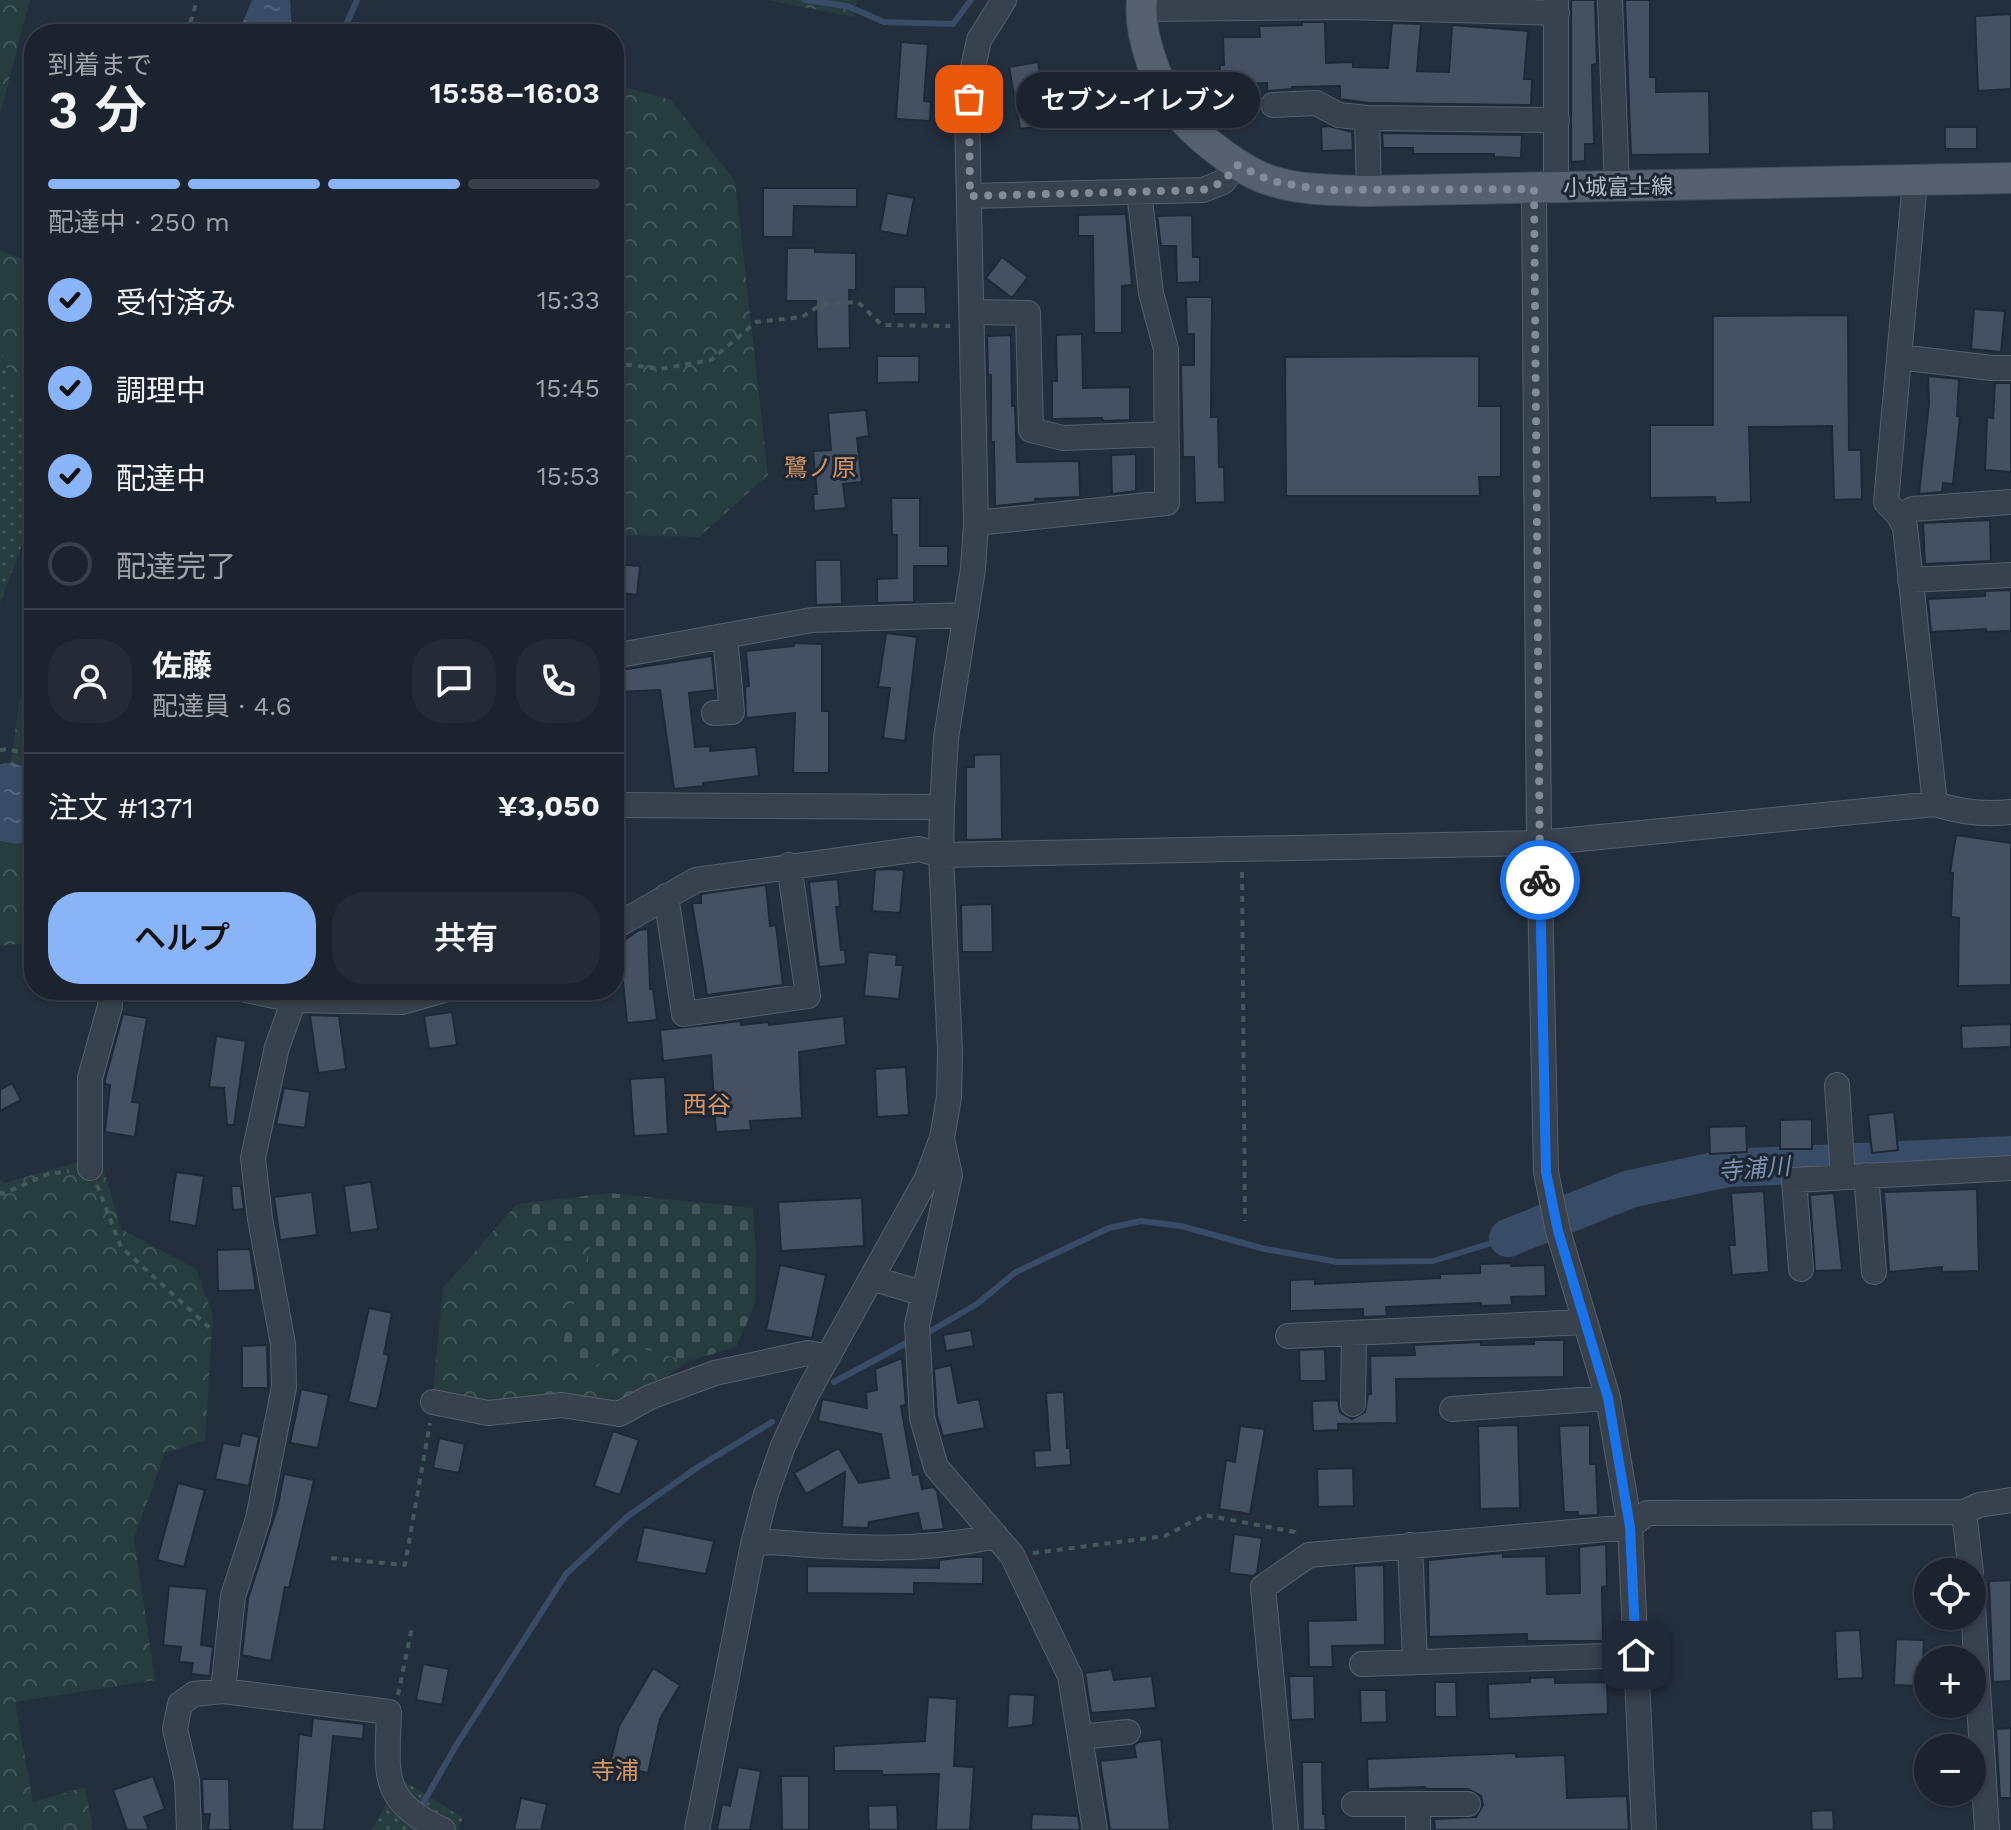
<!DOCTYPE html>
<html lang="ja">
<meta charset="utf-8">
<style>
body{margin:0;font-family:"Work Sans","Noto Sans JP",sans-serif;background:#242b36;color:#f1f3f6;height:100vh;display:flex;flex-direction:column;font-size:30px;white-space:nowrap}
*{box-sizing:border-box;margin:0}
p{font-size:26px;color:#a0a4aa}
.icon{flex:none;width:44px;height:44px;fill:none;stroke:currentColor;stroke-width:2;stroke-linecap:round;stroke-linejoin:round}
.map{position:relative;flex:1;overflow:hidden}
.side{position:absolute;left:24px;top:24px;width:600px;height:976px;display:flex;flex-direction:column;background:#1b232e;border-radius:32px;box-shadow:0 2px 6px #0004,0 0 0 2px #39404a}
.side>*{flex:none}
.fabs{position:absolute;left:1914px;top:1558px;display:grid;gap:16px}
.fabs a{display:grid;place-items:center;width:72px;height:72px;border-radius:50%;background:#1b232e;box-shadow:0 2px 6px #0004,0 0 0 2px #39404a;font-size:40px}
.pin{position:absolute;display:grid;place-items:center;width:68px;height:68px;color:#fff;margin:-34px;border-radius:16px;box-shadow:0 4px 12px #0006}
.courier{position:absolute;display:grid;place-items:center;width:80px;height:80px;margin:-40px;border:6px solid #1a73e8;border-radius:50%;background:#fff;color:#222;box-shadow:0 2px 10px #0007}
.bubble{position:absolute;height:56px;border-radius:28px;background:#1b232e;box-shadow:0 2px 6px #0004,0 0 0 2px #39404a;font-size:26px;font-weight:600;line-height:56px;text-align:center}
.head em{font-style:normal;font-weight:600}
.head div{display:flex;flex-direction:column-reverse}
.head{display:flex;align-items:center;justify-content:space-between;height:136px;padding:0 24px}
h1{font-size:52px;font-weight:600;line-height:60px}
.bar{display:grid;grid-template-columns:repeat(4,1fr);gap:12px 8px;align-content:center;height:96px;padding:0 24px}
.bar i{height:10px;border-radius:6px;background:#39404a}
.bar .selected{background:#8ab4f8}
.bar p{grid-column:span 4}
.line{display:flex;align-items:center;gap:20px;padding:0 24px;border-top:2px solid #39404a}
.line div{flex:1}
.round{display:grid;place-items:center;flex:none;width:84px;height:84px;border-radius:32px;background:#242b36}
ol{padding:0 24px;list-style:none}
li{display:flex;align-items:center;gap:24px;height:88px}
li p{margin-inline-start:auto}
li .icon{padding:8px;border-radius:50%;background:#8ab4f8;color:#111;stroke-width:4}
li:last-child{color:#a0a4aa}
li i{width:44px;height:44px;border:4px solid #39404a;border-radius:50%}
.button{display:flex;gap:16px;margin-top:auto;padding:16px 24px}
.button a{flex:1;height:92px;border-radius:32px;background:#8ab4f8;color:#111;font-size:32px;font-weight:600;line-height:92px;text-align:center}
.button a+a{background:#242b36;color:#f1f3f6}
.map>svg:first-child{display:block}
</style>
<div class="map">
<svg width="2011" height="1830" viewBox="0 0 2011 1830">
<defs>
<pattern id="grass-dots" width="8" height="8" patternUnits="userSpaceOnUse" patternTransform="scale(2)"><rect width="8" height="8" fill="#263c3f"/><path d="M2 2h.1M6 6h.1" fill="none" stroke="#435659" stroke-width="1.8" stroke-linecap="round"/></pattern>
<pattern id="forest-crowns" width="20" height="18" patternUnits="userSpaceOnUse" patternTransform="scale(2)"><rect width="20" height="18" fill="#263c3f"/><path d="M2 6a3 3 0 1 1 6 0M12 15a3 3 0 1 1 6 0" fill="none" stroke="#435659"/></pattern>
<pattern id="cemetery-stones" width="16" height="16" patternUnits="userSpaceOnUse" patternTransform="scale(2)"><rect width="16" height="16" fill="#263c3f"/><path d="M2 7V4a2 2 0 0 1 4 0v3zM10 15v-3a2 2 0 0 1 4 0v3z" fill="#435659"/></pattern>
<pattern id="water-ripples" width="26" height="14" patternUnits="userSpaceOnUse" patternTransform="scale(2)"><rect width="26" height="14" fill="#394c67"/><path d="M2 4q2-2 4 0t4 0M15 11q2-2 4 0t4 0" fill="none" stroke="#53647b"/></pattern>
</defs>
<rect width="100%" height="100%" fill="#242f3e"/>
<path fill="url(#grass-dots)" d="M0,346l34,113v55l-34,89z
M400,1778l63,40 -5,12h-86z"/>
<path fill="url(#forest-crowns)" d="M0,0h30l-30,114z
M767,0h90l-3,17z
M614,84l57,16 64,81 33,294 -69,62 -85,-2z
M0,250l34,14v195l-34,-113z
M34,689v80l-23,-6 9,-66z
M34,837v105l-34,4v-105l19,3 13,-4z
M100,1156l21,73 75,40 17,46 -8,125 -40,13 -31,85 21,142 -140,22 18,100 52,-15 8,43h-93v-651l4,4z
M517,1204l29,37 46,-2v131l36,-25 61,16 -85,58 -45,-8 -70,14 -56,-34 10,-103z"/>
<path fill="url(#cemetery-stones)" d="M609,1193l144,15 3,47 -1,49 -19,43 -47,14 -61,-16 -36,25 -34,-10 34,-120 -46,1 -29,-37z"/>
<path fill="url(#water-ripples)" d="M252,0h38l2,34h-54z
M11,763l23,6v68l-2,3 -13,4 -19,-3v-77z"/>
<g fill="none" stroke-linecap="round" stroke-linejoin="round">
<path stroke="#394c67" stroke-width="6" d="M805,0l42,6 37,16 69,2 18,-24
M342,34l15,-34
M922,1336l55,-32 39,-32 93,-44 32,-7 40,5 84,23 73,13 95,-1 75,-23
M834,1382l78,-42
M419,1810l38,-66 109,-170 62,-58 70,-49 74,-45"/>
<path stroke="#394c67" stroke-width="38" d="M1508,1238l122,-49 98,-21 283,-13"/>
</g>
<path fill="#455162" stroke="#1f2835" stroke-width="2" d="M1571,0h24l2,64 -5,1 2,79h-9v17l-14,1z
M1625,0h25v77h6v15l53,-1 1,63 -79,1z
M2011,14v75l-33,2 -3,-75z
M1302,22h23l1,41 27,-1v5l35,1 4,-45 29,1 -4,47 32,1 3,-47 76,6 -4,48h8l-1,26 -163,-2 -28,-4v-13l-48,1v2l-25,2v-8l-47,1v-19h4l-1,-28h37l-1,-11 43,-1z
M901,42l27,2 -4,57 7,1 -1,19 -34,-2z
M1038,62l11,63 -29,4 -11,-62z
M1329,126l23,6 1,18 -31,1 -1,-24z
M1945,127h32v22h-32z
M1382,133l140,2 -1,23 -27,-1v-3h-81v-6h-30z
M763,188h94v19l-63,-1 -1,31h-30z
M887,193l27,5 -7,38 -27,-5z
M1126,214l6,71 -10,1v47h-28l-1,-97h-15v-21z
M1192,215l1,42h7v25l-23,1 -1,-37h-15l-4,-30z
M787,248h28v4l41,1v37h-7l1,58 -33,1 -1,-48h-30z
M1002,257l26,20 -16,21 -26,-20z
M894,287h31l1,27h-32z
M1186,297h26l-1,120h7l1,50h5l1,35 -30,1 -1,-46h-11l-2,-92h13v-31h-7z
M1974,309l31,2 -4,41 -30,-3z
M1848,315l1,135h12l1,49 -28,1 -2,-74 -83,1 2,75 -35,1 -1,-6 -65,1v-73h63v-109z
M1082,334l1,54 47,-1v33l-27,1 -1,-3 -50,1v-38h5l-1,-46z
M1011,335l1,71h3l2,56 62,-1 1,36 -45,2v3l-40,4 -1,-64h-3v-67h-3l-1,-39z
M877,356h42v26l-42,1z
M1479,356v50h22v71h-22l1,19h-194l-1,-139z
M1928,376l31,3 -2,37h3l-7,68 -10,-1 -1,9 -23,2 10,-91z
M1995,383h16v89l-26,-2 2,-53 6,1z
M866,410l3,26 -12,2 5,44 -19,2 3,24 -32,3 -1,-17h4l-4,-43 18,-1 -3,-37z
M1136,454v37l-24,3 -1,-39z
M891,498h29v48h28v20h-34v36l-37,1v-24l20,-1v-43h-5z
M1990,520l1,41 -66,3 -2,-41z
M815,560h26l1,44 -26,1z
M616,564l24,2 -3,29 -23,-3z
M2011,590v41l-25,1v-3l-55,3 -3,-33 57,-3v-5z
M886,633l31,4 -12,104 -22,-3 7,-50 -12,-1z
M794,643l28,1v67h7v62h-36l2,-60 -49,5 -1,-31 4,-1 -3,-35 48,-5z
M712,656l3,34 -26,3 6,54 15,-1v5l46,-4 3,29 -56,7 1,3 -30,3 -14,-99 -46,2v-21z
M1001,754l1,85 -36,1v-73h8v-12z
M1956,835l55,8v142l-53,1 1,-68 -8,-1 2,-44h-3z
M888,869l16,1 -4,43 -28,-2 3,-41z
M838,879l2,28h-4l5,43h4l1,14 -27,3 -10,-85z
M766,885l4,41 6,-1 7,60 -76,10 -15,-92h9v-9z
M992,904l1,48h-31l-1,-47z
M648,929l2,60h3l4,31 -30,3 -4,-42h-2l-7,-39 12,-3 13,-9z
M868,952l29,3 -1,10h7l-4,34 -35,-3z
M452,1012l5,33 -28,4 -5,-33z
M123,1014l24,4 -15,84 8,1 -5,34 -30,-5 5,-47 -5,-1v-4z
M310,1015l29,1 7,53 -28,4z
M844,1016l2,29 -47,7 3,66 -52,3 1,9 -35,2 -5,-77 -48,6 -3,-31 81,-9v4l27,-3 1,3z
M2011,1024v23l-49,2 -1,-23z
M216,1036l30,5 -12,84h-7l-3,-37 -15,-1z
M906,1067l3,48 -32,2 -2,-48z
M665,1077l3,57 -34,2 -4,-57z
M12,1083l9,17 -21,11v-21z
M284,1088l26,4 -5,36 -29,-4z
M1894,1112l4,38 -26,3 -4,-38z
M1812,1119v30h-32v-29z
M1746,1126l1,26 -37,2 -1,-27z
M176,1172l28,4 -8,50 -27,-5z
M371,1182l7,47 -28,4 -6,-47z
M231,1186h10l3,23 -11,1z
M1977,1189l2,82 -37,1v-5l-53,5 -5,-80z
M1764,1191l5,81 -37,3 -3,-30h6l-4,-52z
M312,1192l5,43 -37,5 -6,-43z
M1834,1193l8,77 -27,1 -5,-76z
M862,1198l2,48 -83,5 -3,-49z
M250,1249l6,41 -38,1 -1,-41z
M1511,1263v3l34,-1 1,31 -35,1 1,8 -31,1v-3l-95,4 1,9 -24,1v-8l-73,2v-31l25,-1v5l125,-6v-4l40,-1v-9z
M780,1265l46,10 -14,63 -46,-8z
M369,1308l23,5 -8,41 5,1 -12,54 -29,-7z
M971,1330l3,16 -28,5 -3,-16z
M1534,1340h30v37l-168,2 1,44 -59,1v6l-25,1 -1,-30 26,-1 2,12 12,7 13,-7 3,-18h3l-1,-38 45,-1 -1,-10 67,-3v3l53,-1z
M267,1345l1,43h-26v-42z
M1325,1349l1,32h-26l-1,-31z
M902,1358l4,47 -5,1 12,69 6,-1 3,15 11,-2 4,4 7,38 -22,2 -4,-18 -49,9 -1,6 -26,-1 3,-55 -39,22 -12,-21 45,-25 20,35 30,-5 -8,-44 -63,-13 4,-22 45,9 -1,-16 11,-2 -2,-21z
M951,1365l7,38 21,-4 6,29 -42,8 -6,-20 -3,-47z
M301,1389l28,6 -11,53 -28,-5z
M1064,1392l3,56h3l1,17 -36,3 -1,-17 16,-1 -4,-57z
M1518,1425l2,83 -40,1 -2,-83z
M1590,1425v39h6l2,51 -20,1v-4h-14l-5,-86z
M1240,1426l25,3 -15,85 -31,-5 7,-49 9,2z
M613,1431l26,9 -19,55 -26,-9z
M242,1433l17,4 -10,49 -34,-7 8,-36 16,3z
M439,1438l26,6 -6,29 -26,-5z
M1353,1468l1,38 -36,1 -1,-38z
M284,1474l30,6 -25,108 -4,-1 -14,74 -29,-6 6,-56 30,-94z
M178,1483l27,7 -21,77 -27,-7z
M644,1527l70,14 -8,33 -70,-12z
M1234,1534l28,4 -5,35 -4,3 -24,-3z
M1606,1544l1,42 -5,1 1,54h-76v-7l-98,3 -1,-77 75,-7v4l43,-1 1,38 33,-1 -1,-46z
M964,1557h19v27l-69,-1v11l-107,-1v-27l132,2v-8z
M1384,1565l1,80 -53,1 1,21h-24l-1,-46 48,-1 -2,-54z
M2011,1580v101l-18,1 -4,-101z
M169,1586l38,3 -6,56 12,2 -3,29 -19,-2 2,-11 -14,-1 2,-15 -18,-2z
M1860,1630l3,48 -26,1 -2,-48z
M1896,1639l28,1 -2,46 -28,-1z
M423,1664l26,5 -7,36 -26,-5z
M653,1668l27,17 -20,34 -12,54 -38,-9 9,-38z
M1112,1669l2,11 38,-4 4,32 -65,5 -6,-40z
M1289,1676h25l1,43 -24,1z
M1555,1677v6l52,-1 1,32 -119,5 -1,-35 42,-2v-4z
M1435,1682h21l1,35h-22z
M1360,1690h26l1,32 -26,1z
M1009,1694l26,1 -2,30 -26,3z
M928,1697l29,2 -3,67 20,1 -4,63h-34l3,-56 -57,1v-4h-48v-25l91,-5z
M313,1718l51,6 -1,15 -30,-3 -9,94h-32l7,-96 12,2z
M2011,1728v70h-11l-4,-69z
M1161,1739l9,91h-60l-10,-69 36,-4 -2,-12 5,-3z
M1516,1753v4l49,-2 2,43 60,-2 2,34h-194l-1,-11 42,-2 7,-12 -2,-9 -13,-7h-42l-1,-2 -57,2 -1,-30z
M1302,1762h20l1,52h2l1,16h-23z
M738,1767l23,4 -11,59h-33l5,-26 8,2z
M153,1776l12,33 -21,8 5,13h-22l-14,-40z
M781,1776h28v54h-27z
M202,1779h27l1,51h-22l2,-16h-7z
M521,1798l26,6 -6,26h-27z
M897,1805l1,25h-29l-1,-24z
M1833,1810l1,20h-22l-1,-19z
M1032,1814l46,2 2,14h-49z"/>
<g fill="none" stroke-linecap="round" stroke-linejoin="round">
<defs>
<path id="minor" d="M1556,0v188
M1610,0l7,187
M1141,9l207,-2 209,6
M1273,105l43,-2 23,12 28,3 190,2
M1367,118l2,73
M1915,181l-29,321 13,14 6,11 30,277c25,8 50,11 76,8
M1534,189l5,654 7,329 12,59 50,167 22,129 14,303
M970,196l233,-6 20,-8 14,-17
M972,312l56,1 3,117 32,8 103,-4
M1899,357l93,11h19
M1899,516l14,-7 98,-7
M976,523l191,-20 -1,-154 -15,-56 -12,-101
M1910,580l101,-5
M614,656l198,-36 154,-5
M714,713l18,-1 -7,-76
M614,805l328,2
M666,896l18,118 124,-18 -19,-131
M614,927l82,-47 223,-31 22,6 598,-12 396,-39
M246,990l48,10
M1837,1085l6,92
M942,1139l8,36 -33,150 5,93 14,49 76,88 58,121 25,154
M90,1168v-90l20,-72v-16
M1866,1175l8,97
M1801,1269l-7,-89 217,-12
M872,1278l52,16
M1288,1336l297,-14
M433,1402l55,11 74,-8 57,9 31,-17 65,-24 93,-20 20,4
M1353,1404l1,-71
M1452,1409l156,-11
M1964,1512l15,-7 32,-5
M753,1544l17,-2c78,6 148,11 226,-6
M1410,1545l5,117
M1972,1592l15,238
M1362,1664l274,-9
M223,1691l10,-95 25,-77 26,-132 -1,-43 -23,-125 -7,-61 24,-111 17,-47 108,2 42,-12
M1080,1737l48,-5
M1354,1804h114
M189,1830l-2,-50 -12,-51 5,-25 14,-10 29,-3 166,21c-2,63 -10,88 54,118
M697,1830l56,-286 13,-50 17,-48 24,-52 120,-216 15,-40 7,-41 1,-45 -9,-197 1,-48 4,-69 27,-169 3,-46 -9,-406 3,-36 9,-41 25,-40
M1286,1830l-23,-243 46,-32 321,-28 17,-14 317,-1 7,60
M1418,1830v-26"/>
<path id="major" d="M1142,0c-4,35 17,93 41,119 21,23 59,53 89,62 32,10 65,9 97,10l642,-13"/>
</defs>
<use href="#minor" stroke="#565f6c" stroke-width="26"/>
<use href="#major" stroke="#414a57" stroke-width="32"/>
<path stroke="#44595c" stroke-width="4" stroke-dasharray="6 6" stroke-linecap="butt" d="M187,34l10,-34
M614,363l46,6 51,-9 45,-38 46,-5 20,-13 36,-2 24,23 68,1
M0,750l8,-1 26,7
M1242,872l3,349
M97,1185l24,62 90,82
M0,1192l3,2 45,-20 21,-3
M1033,1553l132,-17 40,-21 90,17 3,4
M331,1558l74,7 25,-142
M398,1695l14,-68"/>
<use href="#minor" stroke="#38414e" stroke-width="24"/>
<use href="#major" stroke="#56606e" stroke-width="30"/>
</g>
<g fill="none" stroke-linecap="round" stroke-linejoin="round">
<path stroke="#828b98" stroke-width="8" stroke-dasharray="0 14.4" d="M969,99l1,97 233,-6 20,-8 14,-17 34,16 52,9 211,-1 6,691"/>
<path stroke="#1a73e8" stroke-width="10" d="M1540,880l6,292 12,59 50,167 22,129 6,128"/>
</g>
<g text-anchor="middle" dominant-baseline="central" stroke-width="6" stroke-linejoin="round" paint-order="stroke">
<g font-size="22" fill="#b4bcc9" stroke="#1d2633">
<text transform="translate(1618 187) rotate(-1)">小城富士線</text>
</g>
<g font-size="24" fill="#d59563" stroke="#1d2633">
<text x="820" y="468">鷺ノ原</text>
<text x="707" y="1105">西谷</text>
<text x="615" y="1771">寺浦</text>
</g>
<g font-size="24" font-style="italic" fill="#7c92b1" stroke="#1d2633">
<text transform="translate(1754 1169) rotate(-5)">寺浦川</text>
</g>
</g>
</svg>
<div class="fabs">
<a><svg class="icon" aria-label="locate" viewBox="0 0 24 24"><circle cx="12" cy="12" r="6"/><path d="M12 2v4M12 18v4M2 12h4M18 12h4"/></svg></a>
<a>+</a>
<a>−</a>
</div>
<div class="pin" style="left:969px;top:99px;background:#ea580c"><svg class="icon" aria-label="bag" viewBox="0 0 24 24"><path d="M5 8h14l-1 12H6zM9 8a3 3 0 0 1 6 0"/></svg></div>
<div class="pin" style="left:1636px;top:1655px;background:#1f2937"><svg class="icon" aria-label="home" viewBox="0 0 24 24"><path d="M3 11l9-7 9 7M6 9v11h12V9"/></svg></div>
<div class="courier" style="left:1540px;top:880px"><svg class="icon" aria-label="bike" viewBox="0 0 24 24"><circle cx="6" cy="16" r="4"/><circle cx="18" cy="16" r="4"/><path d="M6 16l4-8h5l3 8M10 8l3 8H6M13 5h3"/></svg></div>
<div class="bubble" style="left:1016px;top:72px;width:244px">セブン-イレブン</div>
<section class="side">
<div class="head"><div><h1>3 分</h1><p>到着まで</p></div><em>15:58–16:03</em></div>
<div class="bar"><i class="selected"></i><i class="selected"></i><i class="selected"></i><i></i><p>配達中 · 250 m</p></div>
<ol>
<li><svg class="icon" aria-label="check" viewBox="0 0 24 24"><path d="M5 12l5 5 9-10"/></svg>受付済み<p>15:33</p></li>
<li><svg class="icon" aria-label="check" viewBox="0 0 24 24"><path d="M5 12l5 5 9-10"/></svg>調理中<p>15:45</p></li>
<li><svg class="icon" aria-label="check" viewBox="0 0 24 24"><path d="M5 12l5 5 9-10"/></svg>配達中<p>15:53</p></li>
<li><i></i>配達完了</li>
</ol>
<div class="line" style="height:144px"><a class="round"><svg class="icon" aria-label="person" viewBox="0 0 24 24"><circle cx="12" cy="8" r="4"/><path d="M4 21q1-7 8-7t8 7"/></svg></a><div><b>佐藤</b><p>配達員 · 4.6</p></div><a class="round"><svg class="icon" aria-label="chat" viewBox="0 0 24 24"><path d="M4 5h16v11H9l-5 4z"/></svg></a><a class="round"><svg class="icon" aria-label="phone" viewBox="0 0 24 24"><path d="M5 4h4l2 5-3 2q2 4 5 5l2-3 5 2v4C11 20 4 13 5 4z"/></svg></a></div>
<div class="line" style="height:104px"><div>注文 #1371</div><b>¥3,050</b></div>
<div class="button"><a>ヘルプ</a><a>共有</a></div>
</section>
</div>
